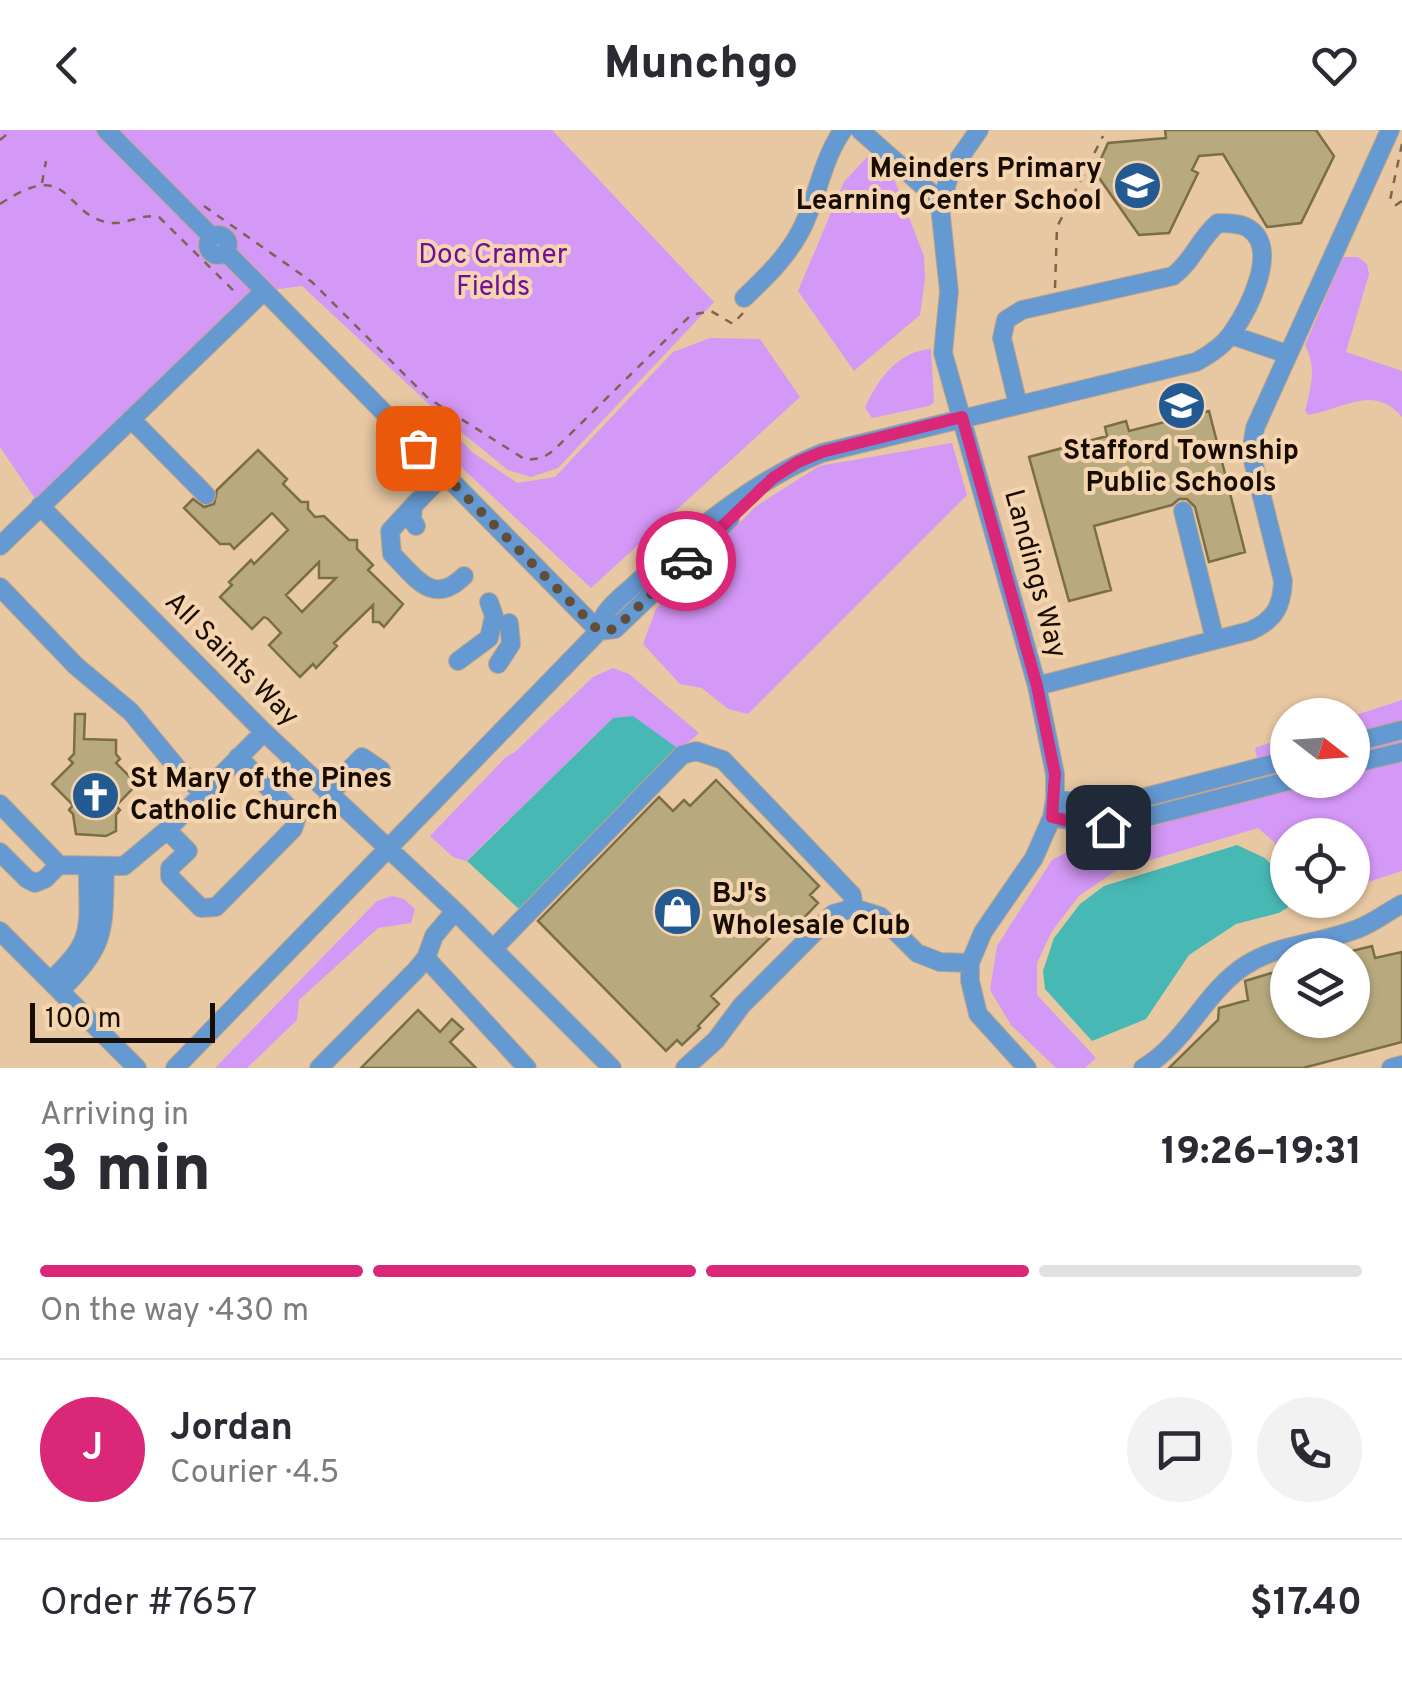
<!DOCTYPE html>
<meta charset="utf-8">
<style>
body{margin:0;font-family:Overpass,sans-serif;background:#f2f2f3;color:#2b2b33;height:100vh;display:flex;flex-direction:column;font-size:38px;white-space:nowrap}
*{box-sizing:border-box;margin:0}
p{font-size:32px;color:#7c7c81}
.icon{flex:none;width:55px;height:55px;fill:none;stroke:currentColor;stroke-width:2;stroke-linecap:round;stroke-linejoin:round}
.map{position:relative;height:938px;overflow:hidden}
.side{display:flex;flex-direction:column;background:#fff;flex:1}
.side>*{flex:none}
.needle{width:65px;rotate:107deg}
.tools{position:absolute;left:1270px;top:568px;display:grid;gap:20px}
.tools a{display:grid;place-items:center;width:100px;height:100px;border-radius:50%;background:#fff;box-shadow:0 2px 8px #0004;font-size:50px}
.scale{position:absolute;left:30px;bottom:25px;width:185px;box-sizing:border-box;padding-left:10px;border:5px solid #180d02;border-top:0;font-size:28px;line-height:35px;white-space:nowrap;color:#180d02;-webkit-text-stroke:8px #f5d5b0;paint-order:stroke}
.pin{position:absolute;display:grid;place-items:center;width:85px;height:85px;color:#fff;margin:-42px;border-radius:20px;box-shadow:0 5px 15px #0006}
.courier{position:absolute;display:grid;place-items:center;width:100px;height:100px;margin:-50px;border:8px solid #db2777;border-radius:50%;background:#fff;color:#222;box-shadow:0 2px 12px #0007}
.head em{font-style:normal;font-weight:800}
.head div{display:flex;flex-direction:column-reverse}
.head{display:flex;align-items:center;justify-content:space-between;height:170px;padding:0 40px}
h1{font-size:65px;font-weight:800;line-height:75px}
.bar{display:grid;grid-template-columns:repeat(4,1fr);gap:15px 10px;align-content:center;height:120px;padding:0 40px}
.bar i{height:12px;border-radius:8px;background:#e1e1e2}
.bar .active{background:#db2777}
.bar p{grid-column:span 4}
.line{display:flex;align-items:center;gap:25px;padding:0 40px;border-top:2px solid #e1e1e2}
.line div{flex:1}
.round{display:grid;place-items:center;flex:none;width:105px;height:105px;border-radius:52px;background:#f2f2f3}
header{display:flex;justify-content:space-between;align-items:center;height:130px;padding:0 40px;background:#fff;font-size:45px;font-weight:800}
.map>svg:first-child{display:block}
</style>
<header><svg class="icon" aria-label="back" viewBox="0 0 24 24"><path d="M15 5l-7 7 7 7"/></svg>Munchgo<svg class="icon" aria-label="heart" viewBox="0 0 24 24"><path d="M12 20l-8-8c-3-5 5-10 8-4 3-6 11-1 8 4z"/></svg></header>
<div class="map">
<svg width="1402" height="938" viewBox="0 0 1402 938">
<rect width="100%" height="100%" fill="#e7c8a3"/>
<path fill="#d498f7" d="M0,0h552l162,172 -156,166 -27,9 -23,-7 -63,-51 -143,-133 -38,5 -224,215 -40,-59z
M868,26l26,23 30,77 1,23 -5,36 -66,56 -56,-80 46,-109z
M1343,127h15l9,7 2,10 -23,78 56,19v46c-29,-34 -59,-7 -94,-2l-3,-4c6,-24 12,-44 0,-66z
M710,208l50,1 40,58 -209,191 -159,-148 16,-13 24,25 45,31 38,-6 118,-125z
M931,219l3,53 -5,4 -57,12 -7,-10c12,-28 33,-57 66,-59z
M952,313l15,52 -219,219 -20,-5 -26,-21 -22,-4 -37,-40 13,-35 99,-102 64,-41z
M613,538l16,6 70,59 -19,17 -67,-32 -147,143 -13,-4 -23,-21 76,-79 9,-5 78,-75z
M1402,570v171l-49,16 -1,-52h-64l-1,30 -14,-24 -15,-13 -141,42 -38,26 -27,35 -15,32v32l59,63 -11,10h-29l-45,-43 -21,-35 7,-44 55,-86 34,-18h15l163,-49 -9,-45 32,-11 1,43h64l1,-64z
M392,766l12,3 11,10 -4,14 -33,5 -79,72 -2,20 -50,48h-32l162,-167z"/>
<path fill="#48b8b4" d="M633,586l47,34 -160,160 -53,-49 146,-143z
M1237,715l28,13 22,23 1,19h11l-20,13 -43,11 -47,31 -43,64 -54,22 -47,-52 -2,-18 11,-33 26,-34 24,-18z"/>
<path fill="#b8aa7e" stroke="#7b6e44" stroke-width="2.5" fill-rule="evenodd" d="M1165,0h151l18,26 -33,67 -34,4 -44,-73 -24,2 -7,14 6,3 -29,60 -30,2 -44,-63 13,-29 58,-5z
M1209,281l36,141 -36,10 -14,-55 -8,-8h-8l-7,6 -78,21 17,64 -42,11 -40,-144 78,-21 -2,-9 21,-6 3,10z
M258,320l29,29 -4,5 18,18h7v7l7,8 9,-1 25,24h8v9l16,16 -5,5 35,34 -19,23 -5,-5h-6v-17l-39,38 3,3 -21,22 -3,-4 -13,13 -31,-32 12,-12 -13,-14 -4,-2 -12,12 -32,-32 12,-12 -3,-3 22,-22 3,4 34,-34 -16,-17 -38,36 -4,-5h-10l-36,-36 9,-9 11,8 10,-3 3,-14zM319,432v16h17l-34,34 -16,-17z
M75,584h10l-1,25 32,1v14l4,5 -4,4 21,21 -21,22 4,4 -4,5v16l-10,5 -30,-2 -3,-20 -4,-4 4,-5 -21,-21 21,-21 -4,-4 5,-5z
M716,650l103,106 -9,9 8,8 -22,23 -7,-7 -78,77 8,8 -21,22 2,2 -18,17 -5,-5 -11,11 -128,-130 121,-124 14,14 11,-11 6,6z
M1372,816l3,12 27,-6v90l-99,26h-134l49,-48 1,-12 29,-8 -3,-19 43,-13v52h64v-69z
M418,880l22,22 12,-13 11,10 -13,13 26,26h-115z"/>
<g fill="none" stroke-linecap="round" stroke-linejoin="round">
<defs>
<path id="minor" d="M106,0l106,107
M860,0l79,70 1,7
M979,0l-28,40 -11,37 9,84 -6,62 94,333 18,88v25l-3,18 -18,41 -51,74 -13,31v18l8,33 49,54
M208 115a10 10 0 1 1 20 0a10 10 0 1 1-20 0Z
M226,122l373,379
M744,168c21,-20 42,-40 56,-66 18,-33 21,-71 43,-102
M1231,205l56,19
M131,289l75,76
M40,376l224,226 191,179 157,157
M413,376l-23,25 2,23c23,23 41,53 72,22
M1183,381l32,129
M416,396l-4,-6 1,-14 30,-31
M0,416l264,-255
M0,457l76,79 55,46 47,57 24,23
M599,501l16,-2 115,-110
M458,531l31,-23 5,-22 -5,-14
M498,534l13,-20 -2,-21
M1037,556l213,-55c25,-11 32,-25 33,-50l-32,-128 4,-25 135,-298
M1352,613l50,-13
M1352,634l50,-12
M328,664l22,-19 2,-8 10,-10 19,13 -31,5
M1055,669l52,8 181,-47
M0,674l59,61 65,1 43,-36 97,-98
M1052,687l56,10 184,-47
M167,700l21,21 -18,17v9l31,31 15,-1 77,-78 3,-9 -2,-7 -56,-56
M0,722l27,27 8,4 10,-4 14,-14
M0,801l137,137
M493,819l189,-194 14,-4 27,9 129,135 2,13
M426,828l101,110
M50,851c48,-43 37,-55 38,-115
M60,861c48,-48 43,-60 45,-125
M175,938l424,-437c2,-5 2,-10 5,-15 5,-10 18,-20 27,-28 54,-50 123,-108 191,-135l374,-91c13,-7 28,-17 36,-29 16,-23 49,-85 16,-105 -8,-5 -21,-5 -30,-5 -19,16 -25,38 -45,53l-151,34 -16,10 -4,18 16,67
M319,938l97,-98 10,-12 8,-22 21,-25
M685,938l31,-28 26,-35 91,-91 21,-6 26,8 37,37 23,9 30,1
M1143,938c44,-26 61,-76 103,-103 36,-23 78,-21 116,-38 14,-6 27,-16 40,-23
M1391,938l11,-3"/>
</defs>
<use href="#minor" stroke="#c2a686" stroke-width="20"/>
<path stroke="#7a664f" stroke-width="2.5" stroke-dasharray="8 8" stroke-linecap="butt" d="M0,10l12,-10
M1402,14l-12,56 6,5 6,-4
M42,53l4,-22
M0,74c74,-49 61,13 112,19 16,1 31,-10 47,-6l78,77
M204,76l108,76 116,116 98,62 16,-2 11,-7 138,-136 20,-4 22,13 10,-11
M1055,158l2,-61 46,-91"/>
<use href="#minor" stroke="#6599d2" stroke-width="18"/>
</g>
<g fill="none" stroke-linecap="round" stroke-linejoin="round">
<path stroke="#604e3a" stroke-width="10" stroke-dasharray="0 18" d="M418,318l181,183 16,-2 71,-68"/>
<path stroke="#db2777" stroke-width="12" d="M686,431l87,-83 25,-16 24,-10 140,-35 75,269 18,88 -3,43 42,10h14"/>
</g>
<defs>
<symbol id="school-disc" viewBox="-11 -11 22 22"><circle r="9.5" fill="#245a92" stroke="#f5d5b0"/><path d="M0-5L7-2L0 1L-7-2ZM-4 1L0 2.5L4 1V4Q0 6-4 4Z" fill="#fff"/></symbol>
<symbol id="church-disc" viewBox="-11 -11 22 22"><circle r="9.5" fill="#245a92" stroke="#f5d5b0"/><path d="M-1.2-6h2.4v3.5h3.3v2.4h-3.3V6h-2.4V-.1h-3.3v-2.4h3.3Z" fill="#fff"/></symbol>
<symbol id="shop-disc" viewBox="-11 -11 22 22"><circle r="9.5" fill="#245a92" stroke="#f5d5b0"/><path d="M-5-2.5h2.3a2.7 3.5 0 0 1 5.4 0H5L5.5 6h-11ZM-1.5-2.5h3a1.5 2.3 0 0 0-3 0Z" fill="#fff"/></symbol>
</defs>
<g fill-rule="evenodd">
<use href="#school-disc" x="1110" y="28" width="55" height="55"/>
<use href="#school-disc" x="1154" y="248" width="55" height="55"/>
<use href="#church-disc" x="68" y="638" width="55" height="55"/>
<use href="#shop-disc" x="650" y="754" width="55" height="55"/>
</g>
<g text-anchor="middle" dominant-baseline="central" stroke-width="8" stroke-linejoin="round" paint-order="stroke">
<g font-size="28" font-weight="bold" fill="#180d02" stroke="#f5d5b0" text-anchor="start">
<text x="1102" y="40" text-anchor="end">Meinders Primary<tspan x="1102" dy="32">Learning Center School</tspan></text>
<text x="1181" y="322" text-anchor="middle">Stafford Township<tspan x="1181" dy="32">Public Schools</tspan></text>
<text x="130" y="650">St Mary of the Pines<tspan x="130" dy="32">Catholic Church</tspan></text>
<text x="712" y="765">BJ's<tspan x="712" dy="32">Wholesale Club</tspan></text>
</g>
<g font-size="28" fill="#701098" stroke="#f5d5b0">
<text x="493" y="126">Doc Cramer<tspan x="493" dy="32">Fields</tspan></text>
</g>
<g font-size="28" fill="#180d02" stroke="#f5d5b0">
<text transform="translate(1034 444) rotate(75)">Landings Way</text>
<text transform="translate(231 530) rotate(45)">All Saints Way</text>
</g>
</g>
</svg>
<div class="tools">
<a><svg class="needle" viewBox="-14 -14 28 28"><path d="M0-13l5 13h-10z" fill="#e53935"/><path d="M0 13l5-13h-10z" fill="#7c7c81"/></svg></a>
<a><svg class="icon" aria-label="locate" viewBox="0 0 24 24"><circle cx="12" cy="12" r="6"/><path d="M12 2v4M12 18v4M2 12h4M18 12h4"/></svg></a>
<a><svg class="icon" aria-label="layers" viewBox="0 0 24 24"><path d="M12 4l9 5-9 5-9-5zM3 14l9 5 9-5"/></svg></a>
</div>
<div class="scale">100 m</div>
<div class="pin" style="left:418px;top:318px;background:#ea580c"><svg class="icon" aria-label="bag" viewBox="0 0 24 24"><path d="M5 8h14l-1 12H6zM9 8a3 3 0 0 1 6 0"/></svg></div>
<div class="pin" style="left:1108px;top:697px;background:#1f2937"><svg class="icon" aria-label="home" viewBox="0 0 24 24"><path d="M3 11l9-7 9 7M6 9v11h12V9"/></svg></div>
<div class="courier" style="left:686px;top:431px"><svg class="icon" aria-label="car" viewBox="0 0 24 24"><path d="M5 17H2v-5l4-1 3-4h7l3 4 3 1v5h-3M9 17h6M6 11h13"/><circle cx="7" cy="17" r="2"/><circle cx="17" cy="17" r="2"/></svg></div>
</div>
<section class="side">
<div class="head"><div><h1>3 min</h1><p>Arriving in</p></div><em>19:26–19:31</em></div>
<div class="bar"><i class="active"></i><i class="active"></i><i class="active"></i><i></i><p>On the way · 430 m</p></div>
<div class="line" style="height:180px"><b class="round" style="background:#db2777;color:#fff">J</b><div><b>Jordan</b><p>Courier · 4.5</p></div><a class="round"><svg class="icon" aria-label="chat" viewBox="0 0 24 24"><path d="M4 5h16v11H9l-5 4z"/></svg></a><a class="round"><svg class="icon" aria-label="phone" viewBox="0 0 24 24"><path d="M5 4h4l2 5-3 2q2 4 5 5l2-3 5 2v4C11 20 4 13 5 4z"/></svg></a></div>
<div class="line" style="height:130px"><div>Order #7657</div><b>$17.40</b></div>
</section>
